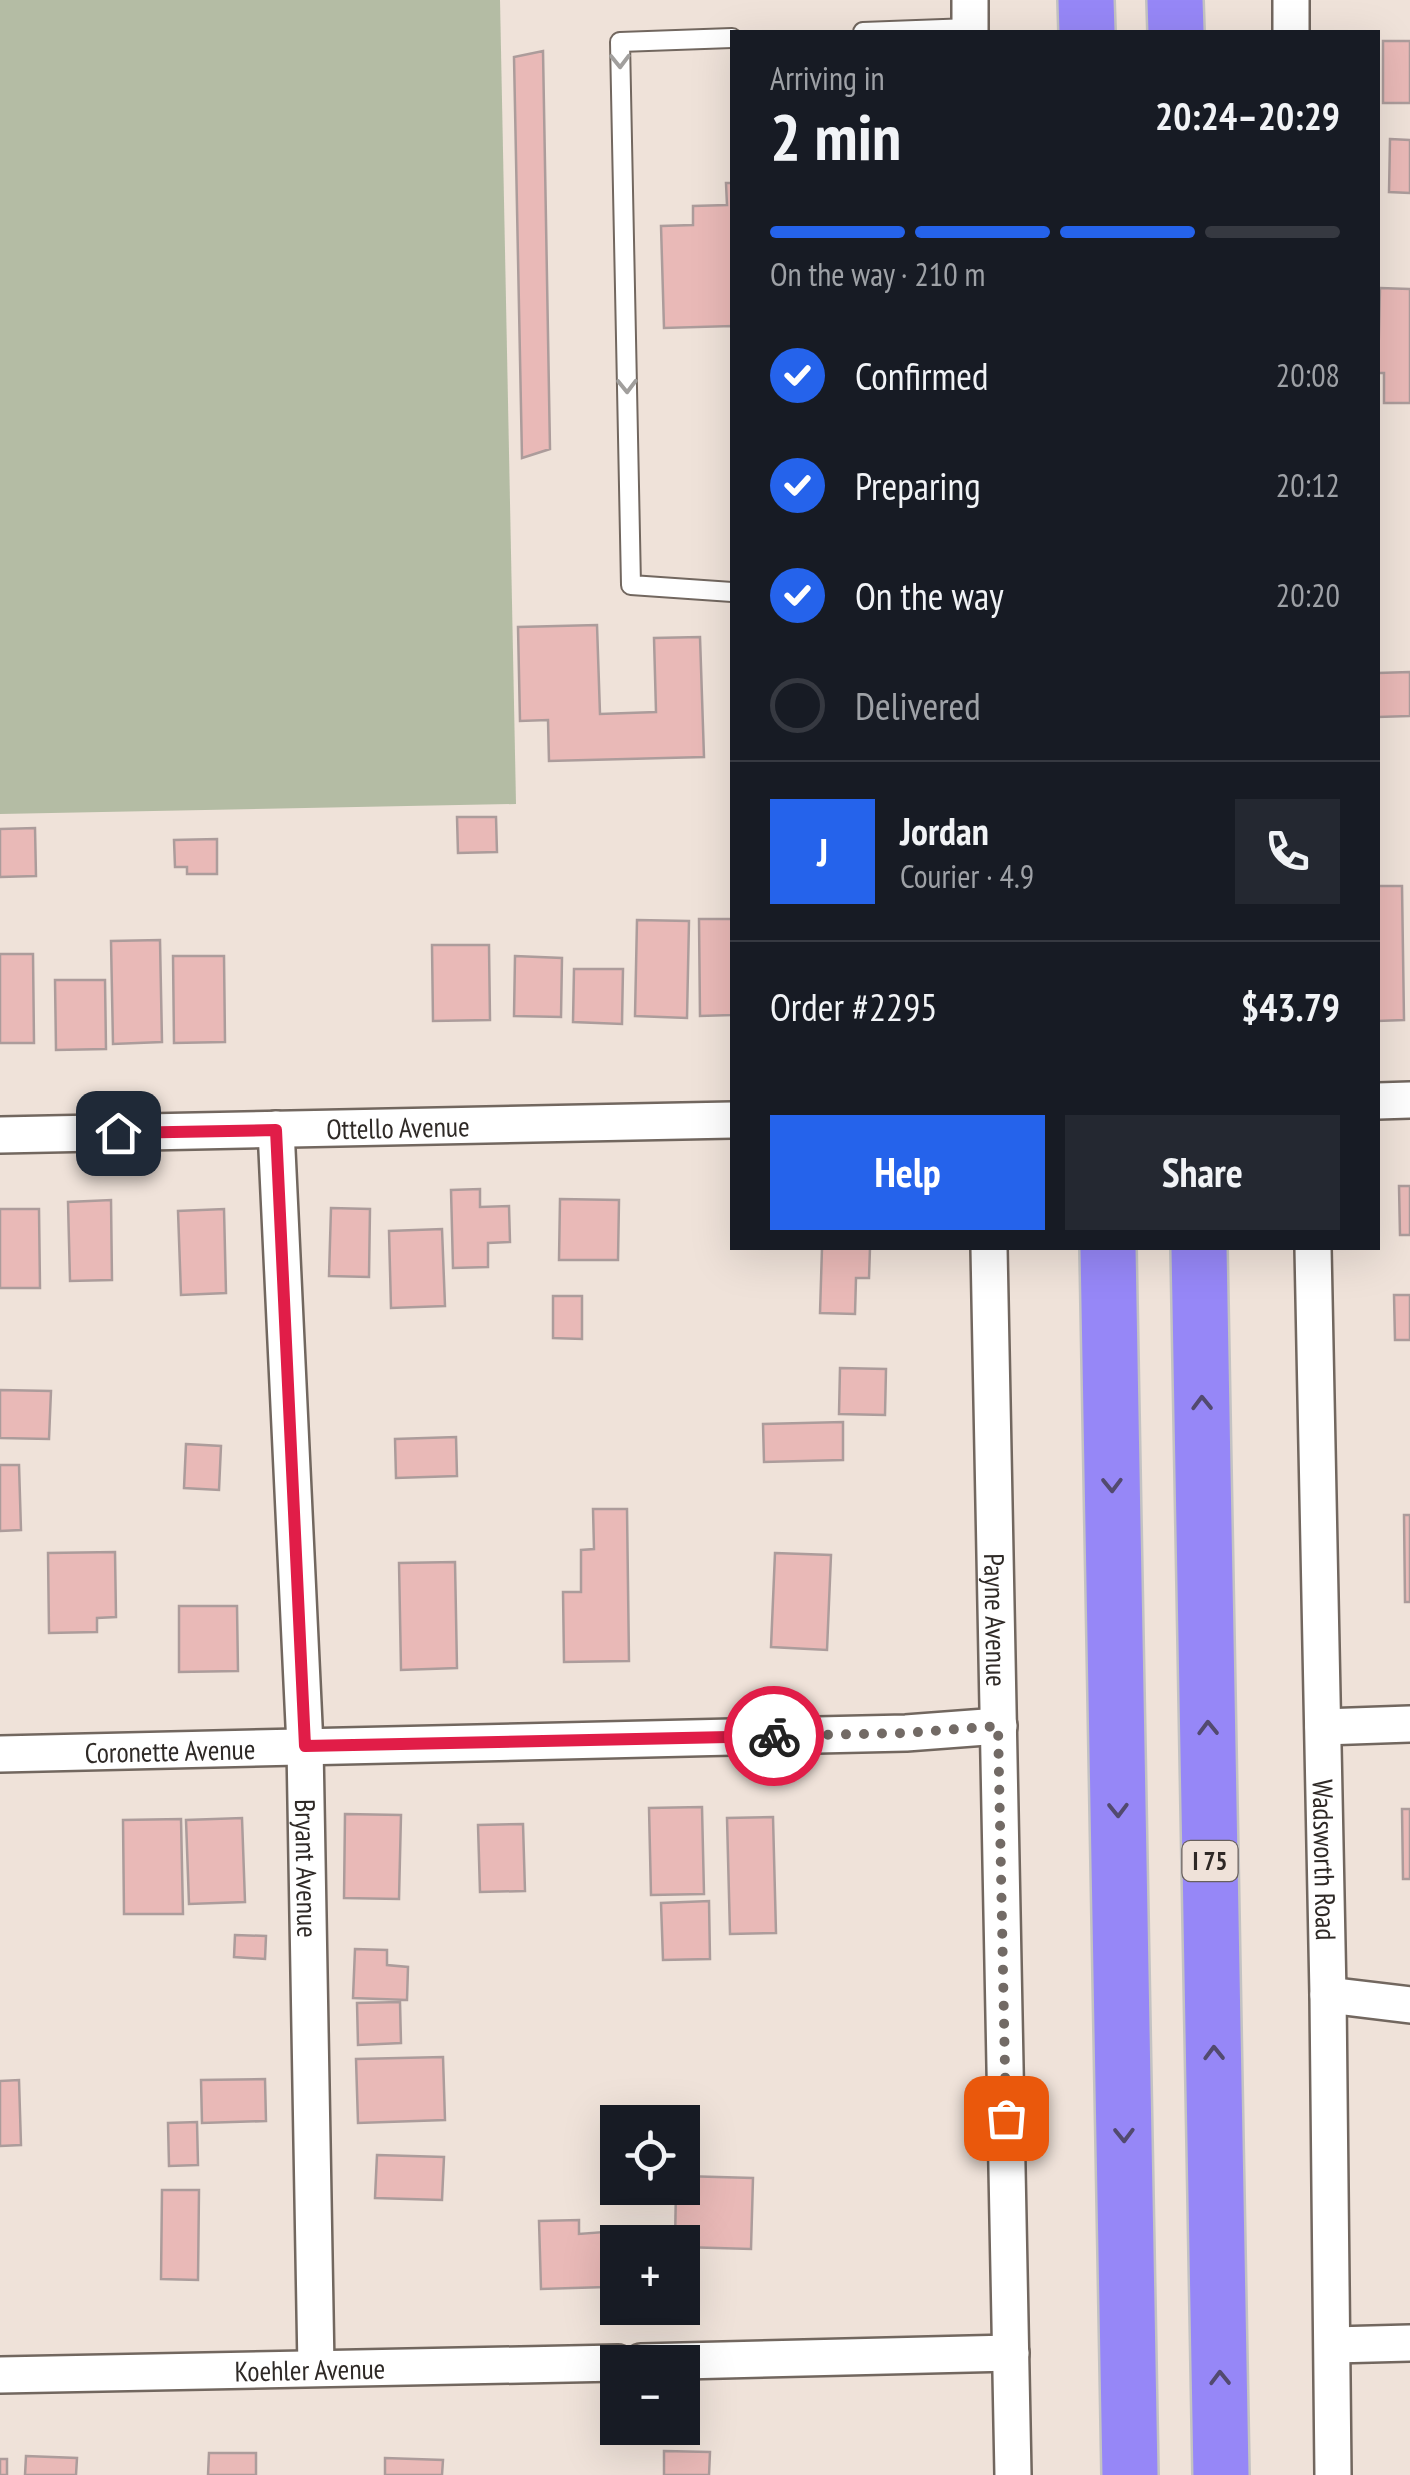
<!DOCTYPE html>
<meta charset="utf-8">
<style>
body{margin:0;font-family:"PT Sans Narrow",sans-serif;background:#242831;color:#f1f3f6;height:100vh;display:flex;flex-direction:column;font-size:38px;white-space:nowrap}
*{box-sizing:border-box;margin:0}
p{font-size:32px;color:#9ea1a6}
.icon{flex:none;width:55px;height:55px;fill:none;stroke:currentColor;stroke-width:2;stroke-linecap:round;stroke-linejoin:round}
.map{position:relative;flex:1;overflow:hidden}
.sheet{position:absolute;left:730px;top:30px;width:650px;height:1220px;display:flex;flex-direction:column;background:#171b24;border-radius:0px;box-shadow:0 10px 40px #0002}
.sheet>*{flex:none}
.controls{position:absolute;left:600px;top:2105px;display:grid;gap:20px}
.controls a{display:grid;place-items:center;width:100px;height:100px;border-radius:0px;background:#171b24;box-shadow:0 10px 40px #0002;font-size:50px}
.pin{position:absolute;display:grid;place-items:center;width:85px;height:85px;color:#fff;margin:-42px;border-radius:20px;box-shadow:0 5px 15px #0006}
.courier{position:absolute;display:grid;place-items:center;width:100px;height:100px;margin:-50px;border:8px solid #e11d48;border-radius:50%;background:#fff;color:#222;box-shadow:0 2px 12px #0007}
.head em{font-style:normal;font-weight:600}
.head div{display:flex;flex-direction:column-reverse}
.head{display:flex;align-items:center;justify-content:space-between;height:170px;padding:0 40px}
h1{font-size:65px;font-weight:600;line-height:75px}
.bar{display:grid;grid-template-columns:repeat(4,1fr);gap:15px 10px;align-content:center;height:120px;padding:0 40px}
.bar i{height:12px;border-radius:8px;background:#363941}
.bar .on{background:#2563eb}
.bar p{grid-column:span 4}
.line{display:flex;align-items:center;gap:25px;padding:0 40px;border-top:2px solid #363941}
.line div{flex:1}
.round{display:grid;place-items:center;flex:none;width:105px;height:105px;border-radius:0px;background:#242831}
ol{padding:0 40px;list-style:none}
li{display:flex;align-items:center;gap:30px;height:110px}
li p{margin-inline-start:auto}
li .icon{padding:10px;border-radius:50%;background:#2563eb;color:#fff;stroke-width:4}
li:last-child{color:#9ea1a6}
li i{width:55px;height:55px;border:5px solid #363941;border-radius:50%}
.button{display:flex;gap:20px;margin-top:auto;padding:20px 40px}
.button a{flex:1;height:115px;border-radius:0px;background:#2563eb;color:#fff;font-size:40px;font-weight:600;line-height:115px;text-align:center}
.button a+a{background:#242831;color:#f1f3f6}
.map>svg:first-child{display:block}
</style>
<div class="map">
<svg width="1410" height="2475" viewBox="0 0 1410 2475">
<rect width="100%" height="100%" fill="#efe2d9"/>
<path fill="#b4bca4" d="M0,0h500l16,804 -516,10z"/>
<path fill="#e9b9b7" stroke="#ac9c9b" stroke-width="2.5" d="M1383,41h27v62h-27z
M543,51l7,398 -28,9 -8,-401z
M1390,139l20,1v53l-21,-1z
M726,183h6v154v-11l-68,2 -3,-102 32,-1v-19l34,-1z
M1380,288l30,1v114h-26v-30h-6z
M597,625l3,89 56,-2 -2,-74 46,-1 4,120 -155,4 -1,-41 -28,1 -2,-94z
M1410,672v44l-32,1v-44z
M457,817h39l1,35 -39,1z
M35,828l1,48 -36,1v-48z
M217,839v35h-30v-7h-12l-1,-27z
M1378,886h24l2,134 -26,1z
M699,919h33v96l-32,1z
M637,920l52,1 -2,97 -52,-2z
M160,940l2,102 -49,2 -2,-103z
M432,945h57l1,75 -57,1z
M0,954h33l1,89h-34z
M173,956h51l1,86 -51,1z
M515,956l47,2 -1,59 -47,-1z
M574,969h49l-1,55 -49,-2z
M55,980h50l1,69 -50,1z
M1399,1186h11v49h-10z
M480,1189v18l29,-1 1,36 -22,1v24l-35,1 -2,-78z
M560,1199l59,1 -1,60h-59z
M111,1200l1,80 -42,1 -2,-79z
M331,1208l39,1 -1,68 -40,-1z
M0,1209h39l1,79h-40z
M224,1209l2,84 -45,2 -3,-84z
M442,1229l3,77 -54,2 -2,-77z
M822,1248h48l-1,30h-13l-1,36 -35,-1z
M1394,1295h16v45h-15z
M553,1296h29v43l-29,-1z
M840,1368l46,1 -1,46 -46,-1z
M0,1390l51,1 -2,48 -49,-1z
M843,1422v38l-79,2 -1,-38z
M456,1437l1,39 -61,2 -1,-39z
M186,1444l35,2 -2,44 -35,-2z
M0,1465h19l2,65 -21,1z
M593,1509h34l2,152 -65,1 -1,-70h18v-42l13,-1z
M1404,1515h6v87h-5z
M115,1552l1,65 -19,1v14l-48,1 -1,-80z
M775,1553l56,2 -4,95 -56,-3z
M455,1562l2,106 -56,2 -2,-107z
M179,1606h58l1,65 -59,1z
M702,1807l2,87 -53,1 -2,-87z
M1402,1809h8v70h-7z
M345,1814l56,1 -2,84 -55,-1z
M773,1817l3,116 -46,1 -3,-116z
M242,1818l3,84 -56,2 -3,-84z
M181,1819l2,95h-59l-1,-94z
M523,1824l2,67 -45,1 -2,-67z
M709,1901l1,58 -47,1 -2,-57z
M235,1935l31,1 -1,23 -31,-2z
M355,1949l32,1v15l21,2 -1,33 -54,-2z
M400,2002l1,41 -43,2 -1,-42z
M443,2057l2,63 -87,3 -2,-64z
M265,2079l1,42 -64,2 -1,-43z
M19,2080l2,65 -21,1v-65z
M197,2122l1,43 -29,1 -1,-43z
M377,2155l67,2 -2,43 -67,-2z
M682,2176l71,2 -2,71 -69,-2v-5h-7l1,-54h6z
M162,2190h37l-1,90 -37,-1z
M579,2220v14l25,-2 2,55 -65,2 -2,-68z
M664,2451l46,1 -1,23h-45z
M209,2453h47v22h-48z
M26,2456l51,2 -1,17h-51z
M385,2458l58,2 -1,15h-57z
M0,2459h7v16h-7z"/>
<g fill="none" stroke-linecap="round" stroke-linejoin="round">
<defs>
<path id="service" d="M863,32l107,-4
M732,38l-112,4 11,543 101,7"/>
<g id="minor">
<path d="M970,0v32"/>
<path d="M1291,0v32"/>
<path d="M1378,1101l32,-1"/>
<path id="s1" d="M276,1129l29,617 11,622"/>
<path id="s2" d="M0,1135l732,-15"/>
<path id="s3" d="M989,1248l24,1227"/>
<path id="s4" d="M1313,1248l15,747 5,480"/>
<path d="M1323,1727l87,-3"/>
<path id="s5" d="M0,1754l906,-21 93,-7"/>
<path d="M1328,1995l82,10"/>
<path d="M1334,2345l76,-2"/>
<path d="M641,2362l370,-9"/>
<path id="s6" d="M0,2375l618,-12"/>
</g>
<path id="motorway" d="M1086,0l1,32
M1175,0l1,32
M1108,1248l22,1227
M1199,1248l22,1227"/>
</defs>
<use href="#service" stroke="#72675f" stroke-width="22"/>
<use href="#minor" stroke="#72675f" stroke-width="40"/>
<use href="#motorway" stroke="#c4c3c2" stroke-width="60"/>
<use href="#service" stroke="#fff" stroke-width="18"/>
<use href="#minor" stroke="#fff" stroke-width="35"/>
<use href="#motorway" stroke="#9687f7" stroke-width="55"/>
</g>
<defs><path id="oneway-chevron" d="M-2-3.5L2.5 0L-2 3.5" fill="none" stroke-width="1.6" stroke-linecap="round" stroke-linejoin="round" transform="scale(2.5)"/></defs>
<g stroke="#a19f9d">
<use href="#oneway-chevron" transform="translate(620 61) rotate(89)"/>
<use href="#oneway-chevron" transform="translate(627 386) rotate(89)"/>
</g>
<g stroke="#524a6f">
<use href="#oneway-chevron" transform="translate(1202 1403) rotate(-91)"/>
<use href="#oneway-chevron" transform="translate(1112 1485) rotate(89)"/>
<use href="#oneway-chevron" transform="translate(1208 1728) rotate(-91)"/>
<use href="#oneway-chevron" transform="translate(1118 1810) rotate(89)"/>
<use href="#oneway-chevron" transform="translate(1214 2053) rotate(-91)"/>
<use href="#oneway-chevron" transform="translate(1124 2135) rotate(89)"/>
<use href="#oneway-chevron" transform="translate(1220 2378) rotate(-91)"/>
</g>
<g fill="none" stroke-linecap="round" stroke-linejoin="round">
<path stroke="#726a65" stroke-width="10" stroke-dasharray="0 18" d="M774,1736l132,-3 92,-7 8,392"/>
<path stroke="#e11d48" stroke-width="12" d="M118,1133l158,-3 29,616 469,-10"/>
</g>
<g text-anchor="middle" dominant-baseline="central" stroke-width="8" stroke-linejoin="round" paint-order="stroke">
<rect fill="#efe2d9" stroke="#68605c" stroke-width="2.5" x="1182.5" y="1841" width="55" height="40" rx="8"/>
<g font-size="25" font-weight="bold" fill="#2e2926">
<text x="1210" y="1861">I 75</text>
</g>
<g font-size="28" fill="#2e2926" stroke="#efe2d9">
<text stroke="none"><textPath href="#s2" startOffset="398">Ottello Avenue</textPath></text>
<text stroke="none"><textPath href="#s3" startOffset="372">Payne Avenue</textPath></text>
<text stroke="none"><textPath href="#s5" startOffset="170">Coronette Avenue</textPath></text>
<text stroke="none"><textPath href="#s4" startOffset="612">Wadsworth Road</textPath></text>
<text stroke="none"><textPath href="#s1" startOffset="740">Bryant Avenue</textPath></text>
<text stroke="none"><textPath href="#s6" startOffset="310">Koehler Avenue</textPath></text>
</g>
</g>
</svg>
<div class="controls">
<a><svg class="icon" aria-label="locate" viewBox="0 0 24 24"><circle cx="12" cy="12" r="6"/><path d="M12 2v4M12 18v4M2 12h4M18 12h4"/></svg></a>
<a>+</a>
<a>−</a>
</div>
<div class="pin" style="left:1006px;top:2118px;background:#ea580c"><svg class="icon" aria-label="bag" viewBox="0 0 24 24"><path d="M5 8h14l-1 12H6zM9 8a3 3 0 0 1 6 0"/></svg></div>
<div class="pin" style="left:118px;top:1133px;background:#1f2937"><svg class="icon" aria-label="home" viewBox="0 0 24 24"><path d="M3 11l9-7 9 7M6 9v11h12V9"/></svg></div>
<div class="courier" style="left:774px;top:1736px"><svg class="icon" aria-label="bike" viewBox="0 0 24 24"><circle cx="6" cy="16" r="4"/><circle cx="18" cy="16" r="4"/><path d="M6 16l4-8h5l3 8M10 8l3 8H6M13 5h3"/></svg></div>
<section class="sheet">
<div class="head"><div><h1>2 min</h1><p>Arriving in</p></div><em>20:24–20:29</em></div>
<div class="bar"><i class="on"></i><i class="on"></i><i class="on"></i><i></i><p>On the way · 210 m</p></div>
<ol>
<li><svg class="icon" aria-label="check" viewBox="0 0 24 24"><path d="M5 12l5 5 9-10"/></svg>Confirmed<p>20:08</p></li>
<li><svg class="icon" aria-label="check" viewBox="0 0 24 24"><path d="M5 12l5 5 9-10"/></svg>Preparing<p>20:12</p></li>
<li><svg class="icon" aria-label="check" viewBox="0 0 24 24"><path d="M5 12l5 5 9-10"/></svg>On the way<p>20:20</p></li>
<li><i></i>Delivered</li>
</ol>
<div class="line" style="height:180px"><b class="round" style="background:#2563eb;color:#fff">J</b><div><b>Jordan</b><p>Courier · 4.9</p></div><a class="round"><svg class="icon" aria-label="phone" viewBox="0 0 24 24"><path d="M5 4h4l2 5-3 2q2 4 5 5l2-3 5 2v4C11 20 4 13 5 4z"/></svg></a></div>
<div class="line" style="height:130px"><div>Order #2295</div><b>$43.79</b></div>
<div class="button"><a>Help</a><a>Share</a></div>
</section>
</div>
